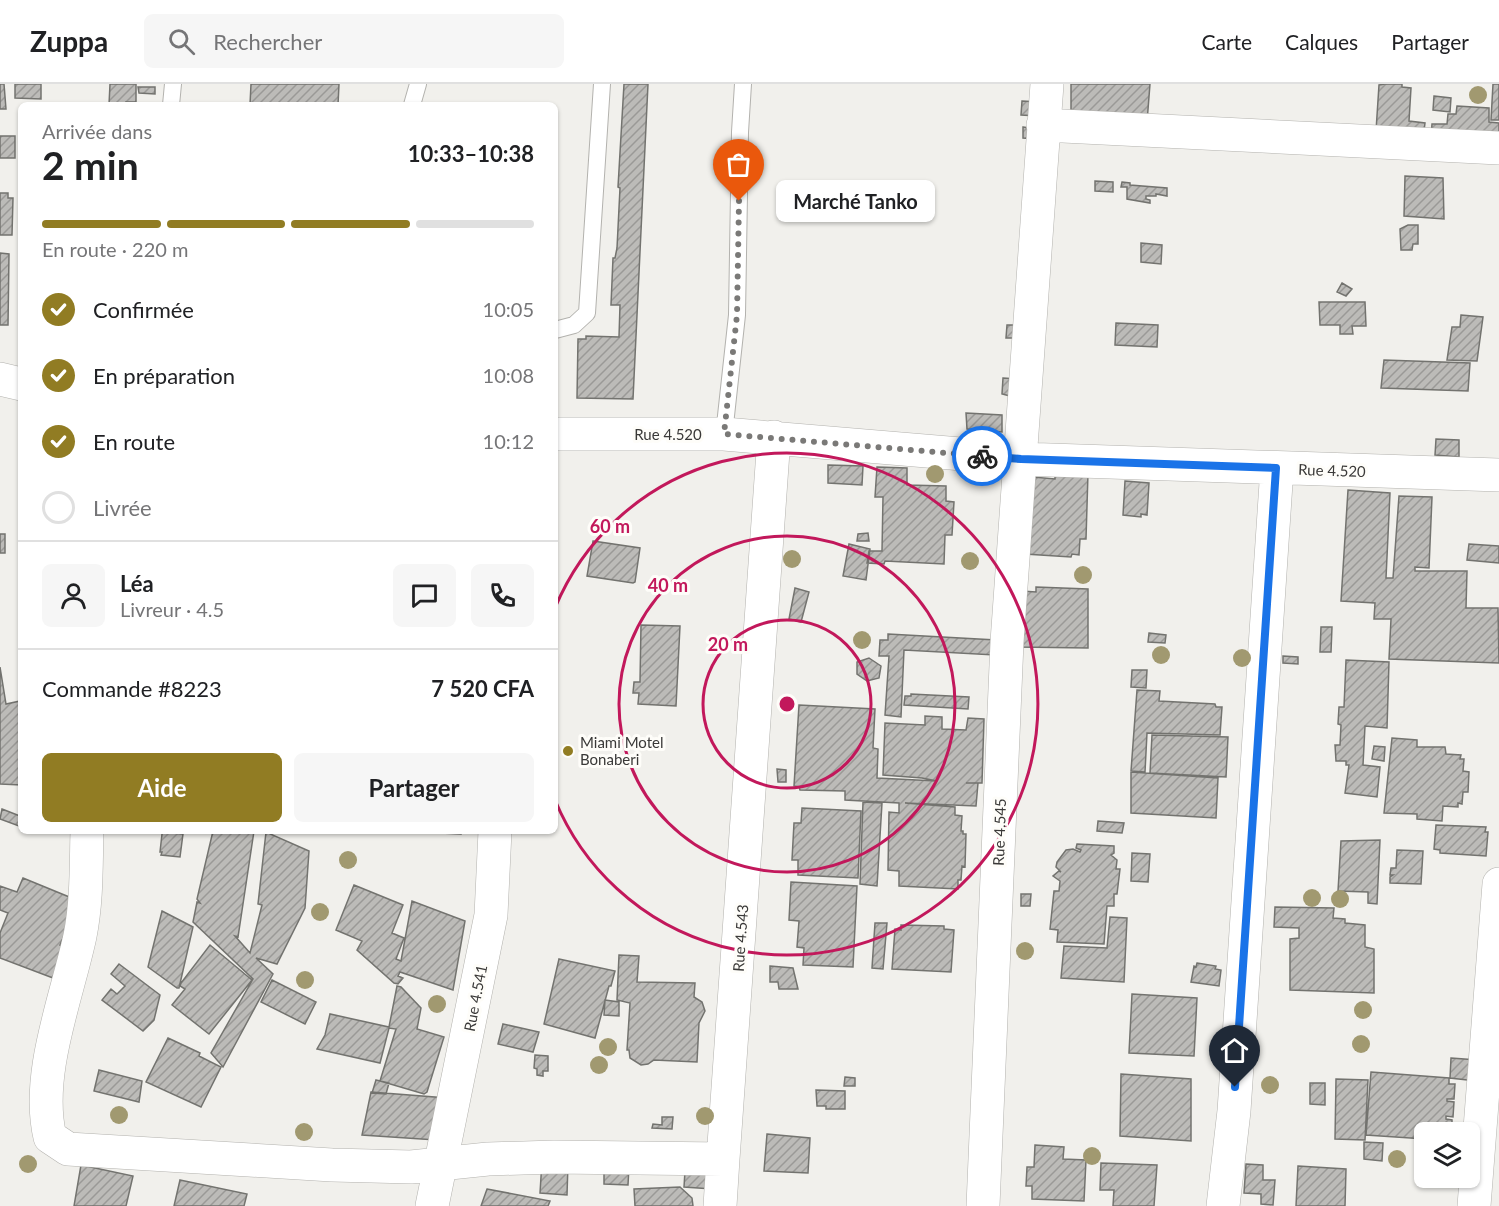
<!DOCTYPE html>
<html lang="fr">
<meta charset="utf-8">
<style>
body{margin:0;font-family:Lato,sans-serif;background:#f6f6f6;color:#202124;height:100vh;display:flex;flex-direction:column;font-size:22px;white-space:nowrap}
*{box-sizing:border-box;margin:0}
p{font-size:20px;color:#757577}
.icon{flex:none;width:33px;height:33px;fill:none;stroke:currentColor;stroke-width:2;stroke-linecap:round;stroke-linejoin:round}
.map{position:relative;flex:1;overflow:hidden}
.drawer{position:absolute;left:18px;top:18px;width:540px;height:732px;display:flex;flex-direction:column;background:#fff;border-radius:9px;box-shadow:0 2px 4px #0004}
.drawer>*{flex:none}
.tools{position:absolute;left:1414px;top:1038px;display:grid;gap:12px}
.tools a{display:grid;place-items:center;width:66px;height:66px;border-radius:9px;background:#fff;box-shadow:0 2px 4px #0004;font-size:30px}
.pin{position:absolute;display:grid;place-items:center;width:51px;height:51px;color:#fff;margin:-62px -26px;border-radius:50% 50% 50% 0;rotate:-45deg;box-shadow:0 0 6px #0007}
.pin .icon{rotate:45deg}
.courier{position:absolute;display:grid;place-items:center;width:60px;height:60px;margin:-30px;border:4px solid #1a73e8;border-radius:50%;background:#fff;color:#222;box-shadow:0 2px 8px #0007}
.bubble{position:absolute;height:42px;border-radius:9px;background:#fff;box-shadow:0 2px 4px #0004;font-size:20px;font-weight:700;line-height:42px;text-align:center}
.head em{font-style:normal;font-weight:700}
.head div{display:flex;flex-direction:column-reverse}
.head{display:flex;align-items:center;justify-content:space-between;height:102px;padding:0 24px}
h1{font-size:39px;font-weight:700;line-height:45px}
.bar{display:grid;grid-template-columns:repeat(4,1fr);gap:9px 6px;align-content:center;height:72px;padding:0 24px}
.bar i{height:8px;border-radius:4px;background:#e0e0e0}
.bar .selected{background:#917c23}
.bar p{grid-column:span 4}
.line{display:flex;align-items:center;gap:15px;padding:0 24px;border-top:2px solid #e0e0e0}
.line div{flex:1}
.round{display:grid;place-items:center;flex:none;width:63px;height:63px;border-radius:9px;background:#f6f6f6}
ol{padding:0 24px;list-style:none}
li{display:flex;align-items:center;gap:18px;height:66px}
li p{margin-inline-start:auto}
li .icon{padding:6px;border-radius:50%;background:#917c23;color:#fff;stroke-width:4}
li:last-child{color:#757577}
li i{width:33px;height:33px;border:3px solid #e0e0e0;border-radius:50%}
.action{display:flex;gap:12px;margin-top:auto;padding:12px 24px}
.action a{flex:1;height:69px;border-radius:9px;background:#917c23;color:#fff;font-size:24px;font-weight:700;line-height:69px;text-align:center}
.action a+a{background:#f6f6f6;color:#202124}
header{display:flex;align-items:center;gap:36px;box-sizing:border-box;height:84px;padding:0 30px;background:#fff;border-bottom:2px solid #e0e0e0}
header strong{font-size:28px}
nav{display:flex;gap:33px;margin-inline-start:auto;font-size:21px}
.search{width:420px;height:54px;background:#f6f6f6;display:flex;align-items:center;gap:15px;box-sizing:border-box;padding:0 21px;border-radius:9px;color:#757577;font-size:22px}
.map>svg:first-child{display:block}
</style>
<header>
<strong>Zuppa</strong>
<div class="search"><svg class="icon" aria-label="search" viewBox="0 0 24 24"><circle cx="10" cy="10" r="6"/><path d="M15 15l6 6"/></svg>Rechercher</div>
<nav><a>Carte</a><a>Calques</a><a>Partager</a></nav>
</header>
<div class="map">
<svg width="1499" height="1122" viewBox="0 0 1499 1122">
<defs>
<pattern id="building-hatch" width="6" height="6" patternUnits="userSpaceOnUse" patternTransform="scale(1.5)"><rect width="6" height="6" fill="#bcbbb8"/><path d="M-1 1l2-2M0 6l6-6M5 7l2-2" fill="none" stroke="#9a9997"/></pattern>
</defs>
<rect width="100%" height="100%" fill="#f1f0ec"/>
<path fill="url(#building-hatch)" stroke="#73736f" stroke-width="1.5" d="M0,0h4l2,25h-6z
M15,0h26v15l-26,-1z
M110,0h26v18h-10v3h-17z
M251,0h88l-1,21h-88z
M624,0h24l-15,315 -56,-1 1,-59h8v-3l33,1 1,-32h-9l2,-47h2l2,-10 3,-60 -2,-1z
M1071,0h79l-3,38 -76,-4z
M1385,0h17v3l9,1 -2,33 16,2 -2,16 -47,-8 3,-46z
M1493,0h6v36h-8z
M138,3h17v7l-16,-1z
M1434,12l17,2 -1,14 -17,-2z
M1022,17l17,1 -1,14 -17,-1z
M1457,22l32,2v14l10,1v21l-68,-6 1,-14h15l1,-10h8z
M1023,43l13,2 -1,10 -12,-1z
M0,52h15v22h-15z
M1405,92l38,2 1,41 -40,-3z
M1095,97l18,1v10l-18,-1z
M1122,98l8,1v2l37,3v8l-11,-2v2h-10v3l4,1v3l-23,-4v-12h-6z
M0,109h8v5h5l-1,37h-12z
M1408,141h10v19h-5l-1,6h-11l-1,-21z
M1141,159l21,2 -1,19 -20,-2z
M0,169l9,1 -1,71h-8z
M1342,199l10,6 -6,7 -9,-4z
M1319,218h46l1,24h-14l1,8h-13v-9h-20z
M1461,231l22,2 -6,44 -30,-1 5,-33h8z
M1116,239l42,2 -1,22 -42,-2z
M1007,241h10v13h-11z
M1384,276l86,3 -2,28 -87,-3z
M1003,294l14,1 -3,18 -12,-3z
M966,329l36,2v17l-35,-3z
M1436,355l23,1v17l-24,-2z
M828,381l35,1 -1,19 -34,-2z
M877,383l30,1v17l39,1v15l8,1 -2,33h-7l-1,29 -59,-3 -1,3 -17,-1 2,-12h13l1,-54h-8z
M1055,389h33l-2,66h-6l-1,16 -7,-1 -1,3 -46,-3 8,-77 22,2z
M1125,397l24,2 -2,32 -6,-1v3l-18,-2z
M1348,406l42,3 -4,85h7l6,-82 33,1 -3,71 -14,-1v4h52l-1,37h32l1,55 -110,-4 2,-40h-17l1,-16 -34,-2z
M868,449l1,8h-12l1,-7z
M0,450h5v19h-5z
M593,457l47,7 -5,34 -2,1 -46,-7z
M849,460l21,5 -4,31 -23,-4z
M1469,460l30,2v17l-32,-3z
M1036,503l52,2v59l-71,-1 5,-56 14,1z
M795,504l14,4 -8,30 -12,-3z
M641,541l39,1 -4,80 -38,-2 1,-11h-6l1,-11h6z
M1321,543h11l-1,25h-11z
M1149,549l17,2 -1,8 -17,-1z
M888,550l108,6 -1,15 -91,-5 -3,67 -16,-2 4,-59h-10l1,-16h8z
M1283,572l15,1v7l-15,-1z
M869,574l12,8 -2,12 -12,3 -10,-7v-12z
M1346,576l43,2 -2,66 -22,-2 -2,39 17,2 -3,30 -32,-4 4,-28h-3v-4h-10l-1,-16h5l1,-20 -3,-1 1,-17h5z
M0,583l6,37 14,-3 1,84 -21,-1z
M1132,586h15l-1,18 -15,-1z
M1137,606l23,1 -1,10 56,3 1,3h6l-2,28 -73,-2 -2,39 -14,-1z
M911,610l58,3 -1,12 -64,-4 1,-9h6z
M799,621l76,4 -2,39 5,1 -1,29 60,3 -15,-3 -39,-3 2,-52 40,2v-9l17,1v12l24,1 2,-12 16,1 -2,64h-16h12l-2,23 -71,-3 50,4v8l7,1 -1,15h2v3h3l-1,33 -3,-1 -1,14h-3v9l-59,-3v-15l-11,-1 1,-58 10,1v-10l-54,-3v-9l-45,-1 -1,-3 -5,-1z
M1152,651l76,2 -2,40 -76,-4z
M1392,654l25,2v7h28l1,7 15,1 -1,4h4l-1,12 6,1 -1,20h-5l-1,12 -4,-1v4l-15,-1 -1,15 -25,-2v-5l-33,-1z
M1374,662l11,1 -1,14 -12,-2z
M777,685l9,1v12h-8z
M1131,688l87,6 -2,40 -85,-5z
M863,718l19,1 -5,83 -17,-2z
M802,724l59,3 -3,67 -60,-3v-15h-6l2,-37h7z
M2,725l18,7 -1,10 -19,-7z
M1098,737l26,2 -2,10 -25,-2z
M1436,741l50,2 -1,5h3l-2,24 -46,-3v-3l-6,-1z
M213,747h41l-16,106 -3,-1 15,17 12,-48 -4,-1 8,-72 43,19 -4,57 -28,56 -21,-6 17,16 -50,93 -12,-14 42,-74 -60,-57 4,-20 3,1 -3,-4z
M396,747h65v3z
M164,748l19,2 -3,23 -19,-2 1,-3h-2l2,-18z
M1380,756l-3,64 -9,-1v-11l-30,-1 3,-50z
M1077,760l37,2v7l-3,2 6,5 -1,9h4l-3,25h-3v12h-7l-3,38 -47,-2 1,-12 -8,-1 4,-38h5l1,-10 -7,-5 6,-5 2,1 -5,-5 1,-5 9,-12 7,-1 7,3 1,-2 -5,-2z
M1397,766l26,1 -2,33 -31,-1v-6l3,-2h-3l1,-7h5z
M1132,769l18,1 -2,28 -17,-1z
M23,794l56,23 -19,44 5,2 -12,31 -53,-20v-25l8,-20 -8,-3v-24l17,6z
M791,798l66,4 -4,81 -50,-2 1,-17 -7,-1 2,-26 -10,-1z
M354,801l49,20 -11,28 12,5 -8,21 5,2 11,-60 53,20 -12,69 -53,-18 -2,4 5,2 -5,6 -4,-1 -37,-33 5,-9 -26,-11z
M1021,810h10l-1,12h-9z
M1275,823l59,1 -1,10 12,1v4l20,2v22l9,2v44l-84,-3v-51l9,-1v-10l-25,-1z
M162,827l31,16 -14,61h-2l-29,-21z
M1110,833l17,1 -3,64 -63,-4 3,-32 43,2z
M875,839h12l-4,46 -11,-1z
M901,841l43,1v3l10,1 -3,42 -59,-3 3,-40 6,1z
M210,861l42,35 -43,54 -37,-29 13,-16 -5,-3 1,-3z
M619,871l20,1 -2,26 58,1 -1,14 8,5 3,9 -6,12 -2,39 -43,-2 -6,4 -7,1 -11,-7 -1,-8h-2l3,-47 -13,-3z
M559,875l56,12 -4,15h-2l-14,52 -51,-14z
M1197,879l19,3 -1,3 6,1 -2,16 -28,-4 3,-16 2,1z
M119,880l41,31 -6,25 -11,11 -41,-31 9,-11 6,5 8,-8 -14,-12z
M770,882l23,2 5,21h-19l-1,-7h-8z
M272,896l44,22 -11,22 -44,-22z
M397,902l4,1 20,21 -4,21 27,8 -17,55 -3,2 -44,-13 16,-52 -7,-1 -9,35 -63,-14 8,-14 5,-21 59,13z
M1132,910l65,4 -3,58 -65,-3z
M605,916l14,2v14l-15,-1z
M503,940l36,8 -6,20 -35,-8z
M168,954l32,15 -1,3 22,11 -20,40 -55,-25z
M535,971l13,1v15h-5v5l-6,-1v-6l-3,-1z
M1451,974l26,2 -1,21 -26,-3z
M99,986l43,11 -3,21 -45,-11z
M1371,988l78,6v6h6l-1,15h-7v2l7,1 -1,15 -7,-1v3l6,1v12h-27v7l-59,-4z
M1121,990l70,5v62l-71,-5z
M845,993l10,1v8h-11z
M1336,995l32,1 -3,60 -30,-1z
M376,996l13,3 -3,11 -14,-1z
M1310,999h15v22l-15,-1z
M816,1006l29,1v18h-19v-3h-9z
M371,1008l76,6 -11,42 -74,-5z
M662,1033h11l-1,12 -20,-1 1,-4 9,1z
M767,1050l43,4 -2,35 -44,-2z
M1364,1058l19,1 -1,18 -18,-2z
M1035,1061l29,2 -1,12 23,1 -2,41 -52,-2v-13h-6l1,-19h7z
M542,1077l26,2 -1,32 -27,-2z
M604,1079l25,3 -1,19 -24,-1z
M1101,1079l56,2 -3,41h-41l1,-16h-14z
M1246,1080l17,1v15h12l-2,25 -12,-1v-10l-17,-1z
M81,1081l52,11 -7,30h-52z
M1298,1082l48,3 -1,37h-49z
M685,1087l28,1 -1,17 -28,-2z
M180,1096l67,14 -3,12h-70z
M680,1103l12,11 1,8h-58l-1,-17z
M487,1105l63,12 -2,5h-67z"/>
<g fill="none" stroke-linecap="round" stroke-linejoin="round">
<defs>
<path id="service" d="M171,21l2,-21
M412,21l6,-21
M555,246l19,-5 13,-12 15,-229
M724,350l13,-119 3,-183 3,-48"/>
<path id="minor" d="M1043,41l456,23
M0,295l21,5
M555,350h169l297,25 478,16
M87,747c-1,35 0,70 -7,105 -13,61 -45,139 -30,201l18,12 264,16 79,2 77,-8 66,-2 169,2 51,-722
M432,1122l59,-291 4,-84
M720,1122l3,-47
M983,1122l24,-564 40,-558
M1223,1122l11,-95 43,-643
M1474,1122l25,-322"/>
</defs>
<use href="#service" stroke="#b3b2ae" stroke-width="18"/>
<use href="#minor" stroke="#b3b2ae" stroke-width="34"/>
<use href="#service" stroke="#fff" stroke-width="16"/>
<use href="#minor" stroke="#fff" stroke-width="33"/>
</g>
<g fill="#a19970">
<circle cx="1478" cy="11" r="9"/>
<circle cx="935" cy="390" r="9"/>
<circle cx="792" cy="475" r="9"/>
<circle cx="970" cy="477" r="9"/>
<circle cx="1083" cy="491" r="9"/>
<circle cx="862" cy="556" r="9"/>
<circle cx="1161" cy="571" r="9"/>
<circle cx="1242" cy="574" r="9"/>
<circle cx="348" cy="776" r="9"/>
<circle cx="1312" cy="814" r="9"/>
<circle cx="1340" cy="815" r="9"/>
<circle cx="320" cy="828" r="9"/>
<circle cx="1025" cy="867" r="9"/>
<circle cx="305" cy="896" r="9"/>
<circle cx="437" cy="920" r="9"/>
<circle cx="1363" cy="926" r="9"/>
<circle cx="1361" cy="960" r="9"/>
<circle cx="608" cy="963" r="9"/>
<circle cx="599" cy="981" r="9"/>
<circle cx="1270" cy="1001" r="9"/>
<circle cx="119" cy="1031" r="9"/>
<circle cx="705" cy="1032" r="9"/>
<circle cx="304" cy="1048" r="9"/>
<circle cx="1092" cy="1072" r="9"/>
<circle cx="1397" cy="1075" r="9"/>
<circle cx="28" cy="1080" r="9"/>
</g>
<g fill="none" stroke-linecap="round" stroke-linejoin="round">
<path stroke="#7a7977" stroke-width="6" stroke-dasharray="0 10.8" d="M739,117l-2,114 -13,119 258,22"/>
<path stroke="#1a73e8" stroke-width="8" d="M982,372l39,3 255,9 -41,619"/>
</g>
<g fill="none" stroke="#c2185b" stroke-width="3">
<circle cx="787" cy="620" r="84"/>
<circle cx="787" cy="620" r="168"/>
<path d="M555 524A251 251 0 1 1 555 716"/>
</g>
<circle fill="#917c23" stroke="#fefdf9" stroke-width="2" cx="568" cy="667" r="6"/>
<g text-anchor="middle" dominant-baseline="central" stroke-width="6" stroke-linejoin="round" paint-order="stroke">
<g font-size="15" fill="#3a3938" stroke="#fefdf9">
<text x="668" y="350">Rue 4.520</text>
<text transform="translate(1332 386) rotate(2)">Rue 4.520</text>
<text transform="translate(999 748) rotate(-88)">Rue 4.545</text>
<text transform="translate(740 854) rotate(-86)">Rue 4.543</text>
<text transform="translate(475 914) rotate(-79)">Rue 4.541</text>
</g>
<g font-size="15" fill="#3a3938" stroke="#fefdf9" text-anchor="start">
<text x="580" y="658">Miami Motel<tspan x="580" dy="17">Bonaberi</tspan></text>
</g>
</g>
<circle cx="787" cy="620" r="9" fill="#c2185b" stroke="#fefdf9" stroke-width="3"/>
<g font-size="18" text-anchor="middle" font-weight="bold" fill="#c2185b" stroke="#fefdf9" stroke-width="6" stroke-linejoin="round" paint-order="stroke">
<text x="610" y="449">60 m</text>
<text x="668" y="508">40 m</text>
<text x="728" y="567">20 m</text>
</g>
</svg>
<div class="tools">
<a><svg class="icon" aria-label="layers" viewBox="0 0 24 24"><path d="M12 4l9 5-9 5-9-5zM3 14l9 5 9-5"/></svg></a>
</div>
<div class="pin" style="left:739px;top:117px;background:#ea580c"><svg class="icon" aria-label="bag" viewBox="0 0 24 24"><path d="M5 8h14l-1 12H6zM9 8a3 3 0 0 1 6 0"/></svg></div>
<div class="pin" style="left:1235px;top:1003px;background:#1f2937"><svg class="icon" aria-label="home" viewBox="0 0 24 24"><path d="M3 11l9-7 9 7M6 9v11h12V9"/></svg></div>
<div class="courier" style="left:982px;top:372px"><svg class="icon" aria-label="bike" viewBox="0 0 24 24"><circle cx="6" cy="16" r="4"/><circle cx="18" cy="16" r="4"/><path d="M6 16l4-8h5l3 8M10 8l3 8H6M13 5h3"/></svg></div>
<div class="bubble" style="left:776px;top:96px;width:159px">Marché Tanko</div>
<section class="drawer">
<div class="head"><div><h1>2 min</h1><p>Arrivée dans</p></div><em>10:33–10:38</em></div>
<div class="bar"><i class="selected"></i><i class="selected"></i><i class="selected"></i><i></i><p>En route · 220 m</p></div>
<ol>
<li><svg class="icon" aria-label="check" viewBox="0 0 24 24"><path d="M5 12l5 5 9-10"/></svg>Confirmée<p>10:05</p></li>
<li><svg class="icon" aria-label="check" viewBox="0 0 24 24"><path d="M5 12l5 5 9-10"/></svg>En préparation<p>10:08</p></li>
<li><svg class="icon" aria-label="check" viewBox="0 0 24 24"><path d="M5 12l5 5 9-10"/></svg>En route<p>10:12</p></li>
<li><i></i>Livrée</li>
</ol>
<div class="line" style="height:108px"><a class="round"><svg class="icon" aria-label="person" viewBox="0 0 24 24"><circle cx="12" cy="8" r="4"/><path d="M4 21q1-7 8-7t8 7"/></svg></a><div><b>Léa</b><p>Livreur · 4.5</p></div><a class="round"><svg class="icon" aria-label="chat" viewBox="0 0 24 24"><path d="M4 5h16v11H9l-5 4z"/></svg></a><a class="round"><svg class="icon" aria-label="phone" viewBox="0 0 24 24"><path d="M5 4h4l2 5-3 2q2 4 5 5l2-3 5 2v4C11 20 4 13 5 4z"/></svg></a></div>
<div class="line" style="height:78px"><div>Commande #8223</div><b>7 520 CFA</b></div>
<div class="action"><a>Aide</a><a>Partager</a></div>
</section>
</div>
